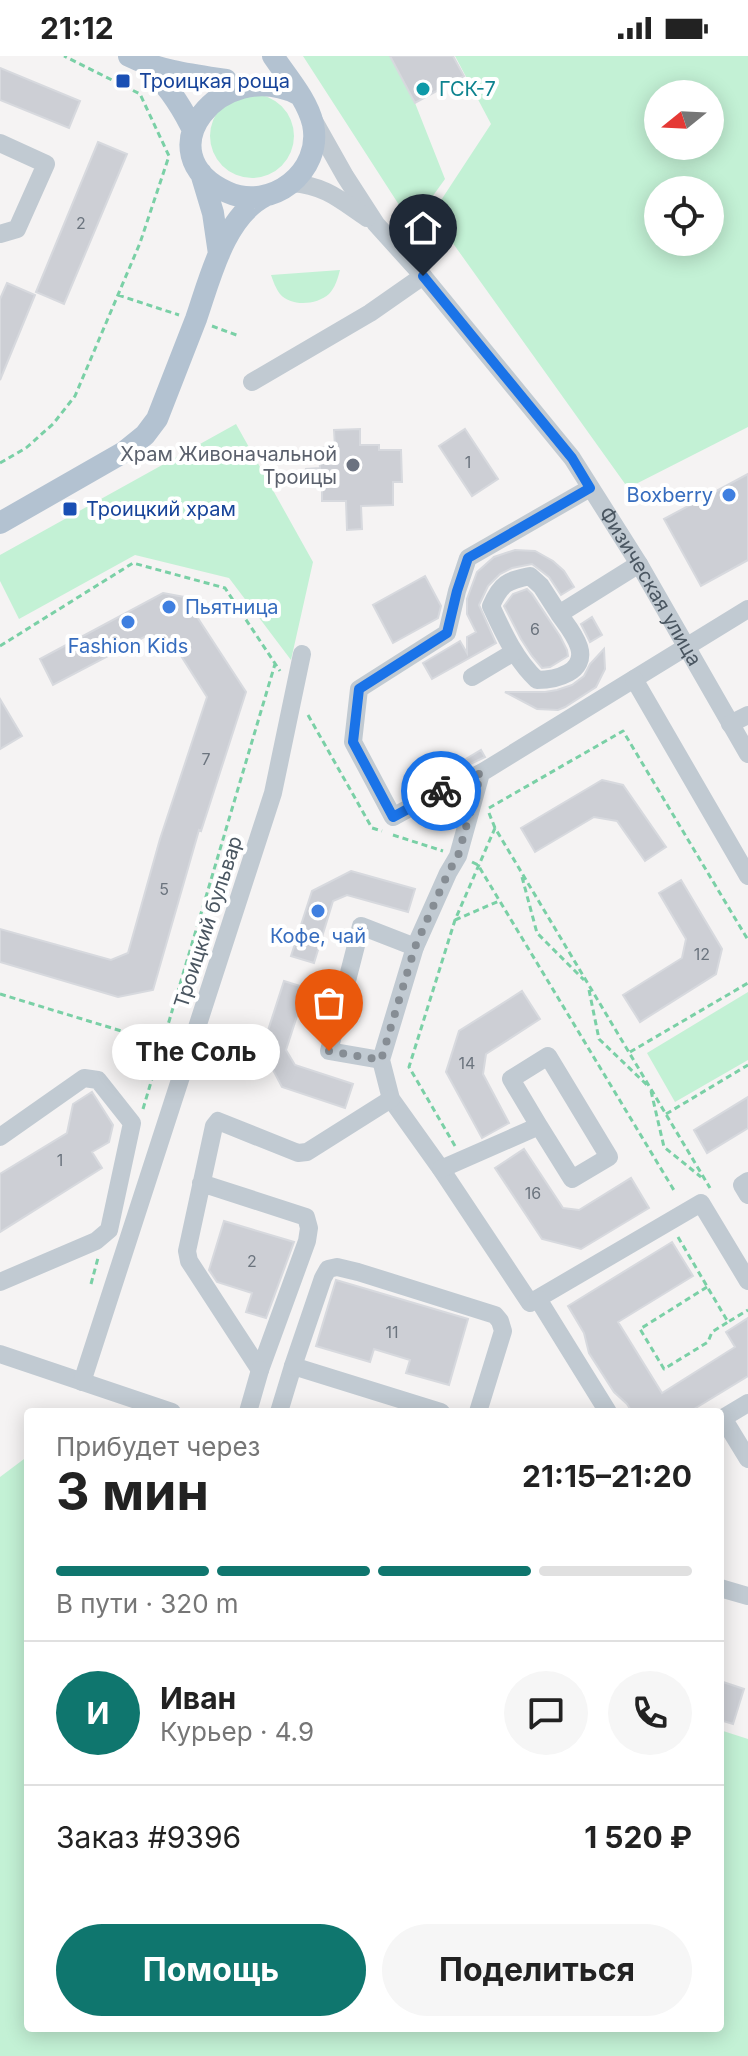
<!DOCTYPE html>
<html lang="ru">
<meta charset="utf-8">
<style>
body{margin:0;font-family:Inter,sans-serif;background:#f6f6f6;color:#222;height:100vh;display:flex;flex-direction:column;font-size:30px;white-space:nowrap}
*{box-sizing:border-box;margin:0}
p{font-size:26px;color:#767676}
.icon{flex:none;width:44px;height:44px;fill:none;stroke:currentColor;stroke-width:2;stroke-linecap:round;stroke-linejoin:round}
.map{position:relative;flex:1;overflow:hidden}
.sheet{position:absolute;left:24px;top:1352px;width:700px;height:624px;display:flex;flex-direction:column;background:#fff;border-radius:8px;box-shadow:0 4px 20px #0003}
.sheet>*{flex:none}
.needle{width:52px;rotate:252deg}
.buttons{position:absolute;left:644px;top:24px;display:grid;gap:16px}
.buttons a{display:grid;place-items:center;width:80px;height:80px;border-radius:50%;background:#fff;box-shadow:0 4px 20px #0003;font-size:40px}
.pin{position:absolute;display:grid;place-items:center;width:68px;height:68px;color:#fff;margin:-82px -34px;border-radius:50% 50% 50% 0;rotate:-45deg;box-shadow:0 0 8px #0007}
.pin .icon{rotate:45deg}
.courier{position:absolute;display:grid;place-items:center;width:80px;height:80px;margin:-40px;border:6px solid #1a73e8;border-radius:50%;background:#fff;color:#222;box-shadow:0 2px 10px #0007}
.bubble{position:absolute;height:56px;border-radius:28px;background:#fff;box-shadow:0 4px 20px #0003;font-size:26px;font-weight:700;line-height:56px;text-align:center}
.overview em{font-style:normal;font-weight:700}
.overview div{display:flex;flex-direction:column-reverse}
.overview{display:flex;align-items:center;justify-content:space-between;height:136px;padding:0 32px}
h1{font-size:52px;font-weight:700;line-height:60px}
.bar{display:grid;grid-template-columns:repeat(4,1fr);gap:12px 8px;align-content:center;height:96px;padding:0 32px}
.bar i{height:10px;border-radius:6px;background:#e0e0e0}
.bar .current{background:#0f766e}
.bar p{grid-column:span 4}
.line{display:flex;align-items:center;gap:20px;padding:0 32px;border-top:2px solid #e0e0e0}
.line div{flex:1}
.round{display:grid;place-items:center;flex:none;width:84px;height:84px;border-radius:42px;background:#f6f6f6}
.cta{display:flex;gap:16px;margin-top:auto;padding:16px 32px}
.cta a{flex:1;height:92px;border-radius:48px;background:#0f766e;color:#fff;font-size:32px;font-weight:700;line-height:92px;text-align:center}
.cta a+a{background:#f6f6f6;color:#222}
.status{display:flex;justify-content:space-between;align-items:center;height:56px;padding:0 40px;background:#fff;direction:ltr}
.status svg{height:22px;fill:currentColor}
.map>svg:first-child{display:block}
</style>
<div class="status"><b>21:12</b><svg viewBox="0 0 49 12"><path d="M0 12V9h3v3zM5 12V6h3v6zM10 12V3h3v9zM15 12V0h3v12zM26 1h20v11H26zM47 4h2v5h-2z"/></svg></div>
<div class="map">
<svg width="748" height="2000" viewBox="0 0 748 2000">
<rect width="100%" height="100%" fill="#f5f3f3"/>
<path fill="#c3f1d5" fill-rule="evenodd" d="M303,0h87l25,47 30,76 -33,46z
M455,0h293v371l-120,61 -196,-274 59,-90zM658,38h52v52h-52zM658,134h52v52h-52z
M210 80a42 42 0 1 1 84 0a42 42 0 1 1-84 0Z
M340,214c-2,8 -5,18 -11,24 -12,11 -38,13 -49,0 -4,-5 -7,-13 -9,-19z
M236,368l77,138 -22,98 -62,-82 -94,-23 -116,64 -19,-38v-26z
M748,936v68l-73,42 -28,-49z
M28,1400v572h692v-298l28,9v317h-748v-579z"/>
<path fill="#cdcfd5" stroke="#d7d9de" stroke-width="2" d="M390,0h63l11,20 -49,27z
M0,12l80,33 -11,27 -69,-28z
M98,86l29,12 -63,150 -28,-12z
M7,227l28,12 -35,85v-81z
M360,373v16h19v5h22l1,32h-9v23l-32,1 1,23 -15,1 -1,-29h-24v-18l-15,1 -1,-15 14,-1 -1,-20 16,-1 -1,-17z
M465,373l33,50 -26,17 -33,-50z
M748,418v86l-47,26 -37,-67z
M515,494l20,1 18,10 11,10 10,16 -13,8 -12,-18 -17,-13 -20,4 -12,6 -12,12 -9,19 17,38 -64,36 -9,-16 37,-22 7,12v-16l9,-5 -9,-18v-15l10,-27 17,-15z
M425,520l16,30 -3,12 -45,25 -20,-38z
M527,533l5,5 28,42 7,14 1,6 -18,11 -8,1 -10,-12 -11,-17 -17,-33 9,-12z
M163,537l21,4 62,95 -45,139 -2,-1 -46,160 -35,7 -118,-35v-33l111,31 17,-7 32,-114 47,-142 -36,-57 -25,-4 -93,49 -13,-26z
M592,561l10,18 -12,7 -9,-18z
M604,593l1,20 -9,18 -31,20 -7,3 -21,-1 -32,-17h40l12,-2 15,-5 12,-9 6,-12z
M0,643l22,37 -22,13z
M481,694l4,7 -23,11 -3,-5z
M602,724l21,5 43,62 -21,14 -28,-40 -23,-4 -59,35 -14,-24z
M351,815l64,18 -7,23 -61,-17 -14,6 -19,62 -23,-7 21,-65z
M681,824l41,69 -6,25 -76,48 -17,-27 59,-37 4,-19 -27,-46z
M284,925l22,7 -20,62 9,15 58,19 -8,24 -63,-21 -20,-38z
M522,935l18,28 -54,35 -3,20 26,49 -27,15 -36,-66 13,-41z
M92,1036l21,33 -4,17 -17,10 10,16 -102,64v-58l67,-41 6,-29z
M748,1041v31l-41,25 -13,-23z
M524,1093l39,59 16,2 52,-32 18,30 -68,41 -39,-10 -47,-71z
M224,1165l70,21 -28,76 -20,-6 6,-19 -35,-11 -8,-12z
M672,1186l21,34 -75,46 44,71 73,-46 -9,-15 22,-14v58l-59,36h-57l-5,-8 -13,-12 -25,-39 -5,-20 -16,-27z
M336,1224l132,39 -19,66 -43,-12 4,-13 -36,-11 -4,13 -54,-16z
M720,1625l24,8 -11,35 -13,-4z"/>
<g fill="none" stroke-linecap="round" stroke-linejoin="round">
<path stroke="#7ad0a6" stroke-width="3" stroke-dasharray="6 4" stroke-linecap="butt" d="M118,239l61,20
M212,270l27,10
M0,407l26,-15 27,-24 22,-28 65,-153 29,-87 -29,-62 -76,-38
M0,590l133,-83 92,25 55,83
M308,659l64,113 10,3
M489,752l134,-77 125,209
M489,757l6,15
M393,779l50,16
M472,806l6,3 197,327
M522,821l15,56 47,47
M455,864l44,-19
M589,934l10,49 48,46
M0,938l174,53
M630,996l118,-69
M651,1035l13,56 37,30
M143,1053l132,-445
M666,1058l82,-49
M455,1090l-46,-79 46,-147 40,-92 215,360
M678,1181l50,85 20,-12
M91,1228l7,-26
M707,1231l-67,42 24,40 44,-27 4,-10 16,-10"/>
<g stroke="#c1cad2" stroke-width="18">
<path id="s1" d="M314,65l31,55 31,48 47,52 149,182 67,106 109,190"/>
<path d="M0,87l46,21 -29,65 -17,5"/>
<path d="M292,127c34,3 47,16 75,35"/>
<path d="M252,326l118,-69 53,-37"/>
<path d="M748,553l-267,164 -23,83 -10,17 -33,74 -34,113 10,39 50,70 89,134 171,-100 47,78"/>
<path d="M559,558c7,10 16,20 20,33 8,25 -23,33 -42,33 -22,-21 -34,-48 -46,-74 10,-23 16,-25 39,-30l11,10 18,28 80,-50"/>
<path d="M472,621l42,-25"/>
<path d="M634,623l114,197"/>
<path d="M730,668l18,-9"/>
<path d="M481,717l-41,18 -47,26 -40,-75 6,-53 88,-56 10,-42 11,-33 122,-70"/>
<path d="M381,1004l-52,-9 32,-125 54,21"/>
<path d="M0,1081l84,-59 14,2 34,43 -23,107 -13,11 -96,41"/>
<path d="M441,1113l98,-43 -28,-47 37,-23 61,101 -37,22 -33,-53"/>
<path d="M748,1125l-6,4 6,10"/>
<path d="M201,1127l105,34 3,11 -2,13 -47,129 -71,-109 -2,-10 27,-125 4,-5 80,32 9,-1 84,-53"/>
<path d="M538,1243l70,113"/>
<path d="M0,1298l172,58"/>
<path d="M82,1326l191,-589 29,-139"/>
<path d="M248,1356l12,-42"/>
<path d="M279,1356l14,-46"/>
<path d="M441,1356l-148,-46 30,-88 5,-9 9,-2 21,5 137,43 5,6 3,10 -25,81"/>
<path d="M723,1362l25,-15"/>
<path d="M720,1364l3,-2 25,41"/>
<path d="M720,1532l28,8"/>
</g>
<path stroke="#b3c2d1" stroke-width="22" d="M129,0c30,15 64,19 97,24
M273,0c14,21 34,43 40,68 10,48 -42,88 -86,68 -84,-38 -7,-136 71,-98
M145,8c20,18 34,38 46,62
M201,117l12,40 6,41
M0,467l124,-71 21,-17 12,-16c13,-33 26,-66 39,-100 14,-40 28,-102 69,-123"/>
</g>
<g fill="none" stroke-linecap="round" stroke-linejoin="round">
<path stroke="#868d94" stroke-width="8" stroke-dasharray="0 14.4" d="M329,995l52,9 34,-113 33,-74 10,-17 23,-83 -40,18"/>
<path stroke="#1a73e8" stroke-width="10" d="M423,220l149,182 18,30 -122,70 -11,33 -10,42 -88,56 -6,53 40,75 48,-26"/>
</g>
<g fill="#1a4fb4" stroke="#fff" stroke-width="3">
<rect x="115" y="17" width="16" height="16" rx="4"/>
<rect x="62" y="445" width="16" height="16" rx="4"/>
</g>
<circle fill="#0f9aa8" stroke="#fff" stroke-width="3" cx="423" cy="33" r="8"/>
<circle fill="#6b7280" stroke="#fff" stroke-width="3" cx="353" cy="409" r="8"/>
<g fill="#3f7fe0" stroke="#fff" stroke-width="3">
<circle cx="729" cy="439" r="8"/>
<circle cx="169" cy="551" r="8"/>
<circle cx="128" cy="566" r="8"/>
<circle cx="318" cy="855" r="8"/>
</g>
<g text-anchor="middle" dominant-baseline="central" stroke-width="8" stroke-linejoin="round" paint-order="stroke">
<g font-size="16" fill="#6b747e">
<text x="81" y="167">2</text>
<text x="468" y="406">1</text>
<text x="535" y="573">6</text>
<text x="206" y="703">7</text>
<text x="164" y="833">5</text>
<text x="702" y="898">12</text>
<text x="467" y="1007">14</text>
<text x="60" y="1104">1</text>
<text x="533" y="1137">16</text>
<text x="252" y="1205">2</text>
<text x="392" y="1276">11</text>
</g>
<g font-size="20" fill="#164399" stroke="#fff" text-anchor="start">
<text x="139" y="25">Троицкая роща</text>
<text x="86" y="453">Троицкий храм</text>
</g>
<g font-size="20" fill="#0d838f" stroke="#fff" text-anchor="start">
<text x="439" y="33">ГСК-7</text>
</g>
<g font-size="20" fill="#5b616d" stroke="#fff" text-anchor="end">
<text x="337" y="398">Храм Живоначальной<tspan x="337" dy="23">Троицы</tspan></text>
</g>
<g font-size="20" fill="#366cbe" stroke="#fff">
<text x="713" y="439" text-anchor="end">Boxberry</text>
<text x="185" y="551" text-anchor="start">Пьятница</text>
<text x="128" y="590">Fashion Kids</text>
<text x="318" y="880">Кофе, чай</text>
</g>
<g font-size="20" fill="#4a5661" stroke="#fff">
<text stroke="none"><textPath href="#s1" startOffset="576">Физическая улица</textPath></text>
<text transform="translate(208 866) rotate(-72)">Троицкий бульвар</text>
</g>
</g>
</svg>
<div class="buttons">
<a><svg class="needle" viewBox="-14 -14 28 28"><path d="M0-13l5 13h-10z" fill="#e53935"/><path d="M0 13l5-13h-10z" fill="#767676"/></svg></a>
<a><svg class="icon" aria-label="locate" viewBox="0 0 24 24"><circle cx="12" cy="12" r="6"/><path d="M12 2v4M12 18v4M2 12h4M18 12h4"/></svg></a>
</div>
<div class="pin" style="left:329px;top:995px;background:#ea580c"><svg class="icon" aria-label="bag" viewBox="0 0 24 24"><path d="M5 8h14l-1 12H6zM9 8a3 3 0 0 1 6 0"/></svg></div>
<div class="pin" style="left:423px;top:220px;background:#1f2937"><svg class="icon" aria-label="home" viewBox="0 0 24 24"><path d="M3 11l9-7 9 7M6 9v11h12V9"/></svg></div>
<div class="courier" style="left:441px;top:735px"><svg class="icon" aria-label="bike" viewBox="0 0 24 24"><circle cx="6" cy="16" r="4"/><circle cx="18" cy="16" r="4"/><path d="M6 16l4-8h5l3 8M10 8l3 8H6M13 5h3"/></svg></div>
<div class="bubble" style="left:112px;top:968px;width:168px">The Соль</div>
<section class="sheet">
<div class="overview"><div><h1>3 мин</h1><p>Прибудет через</p></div><em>21:15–21:20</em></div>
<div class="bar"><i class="current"></i><i class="current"></i><i class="current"></i><i></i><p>В пути · 320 m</p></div>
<div class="line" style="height:144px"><b class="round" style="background:#0f766e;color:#fff">И</b><div><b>Иван</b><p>Курьер · 4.9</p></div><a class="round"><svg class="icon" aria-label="chat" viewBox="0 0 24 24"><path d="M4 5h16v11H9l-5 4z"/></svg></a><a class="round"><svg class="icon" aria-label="phone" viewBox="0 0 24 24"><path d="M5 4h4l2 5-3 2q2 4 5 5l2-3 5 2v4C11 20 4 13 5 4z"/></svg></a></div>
<div class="line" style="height:104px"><div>Заказ #9396</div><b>1 520 ₽</b></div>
<div class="cta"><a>Помощь</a><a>Поделиться</a></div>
</section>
</div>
